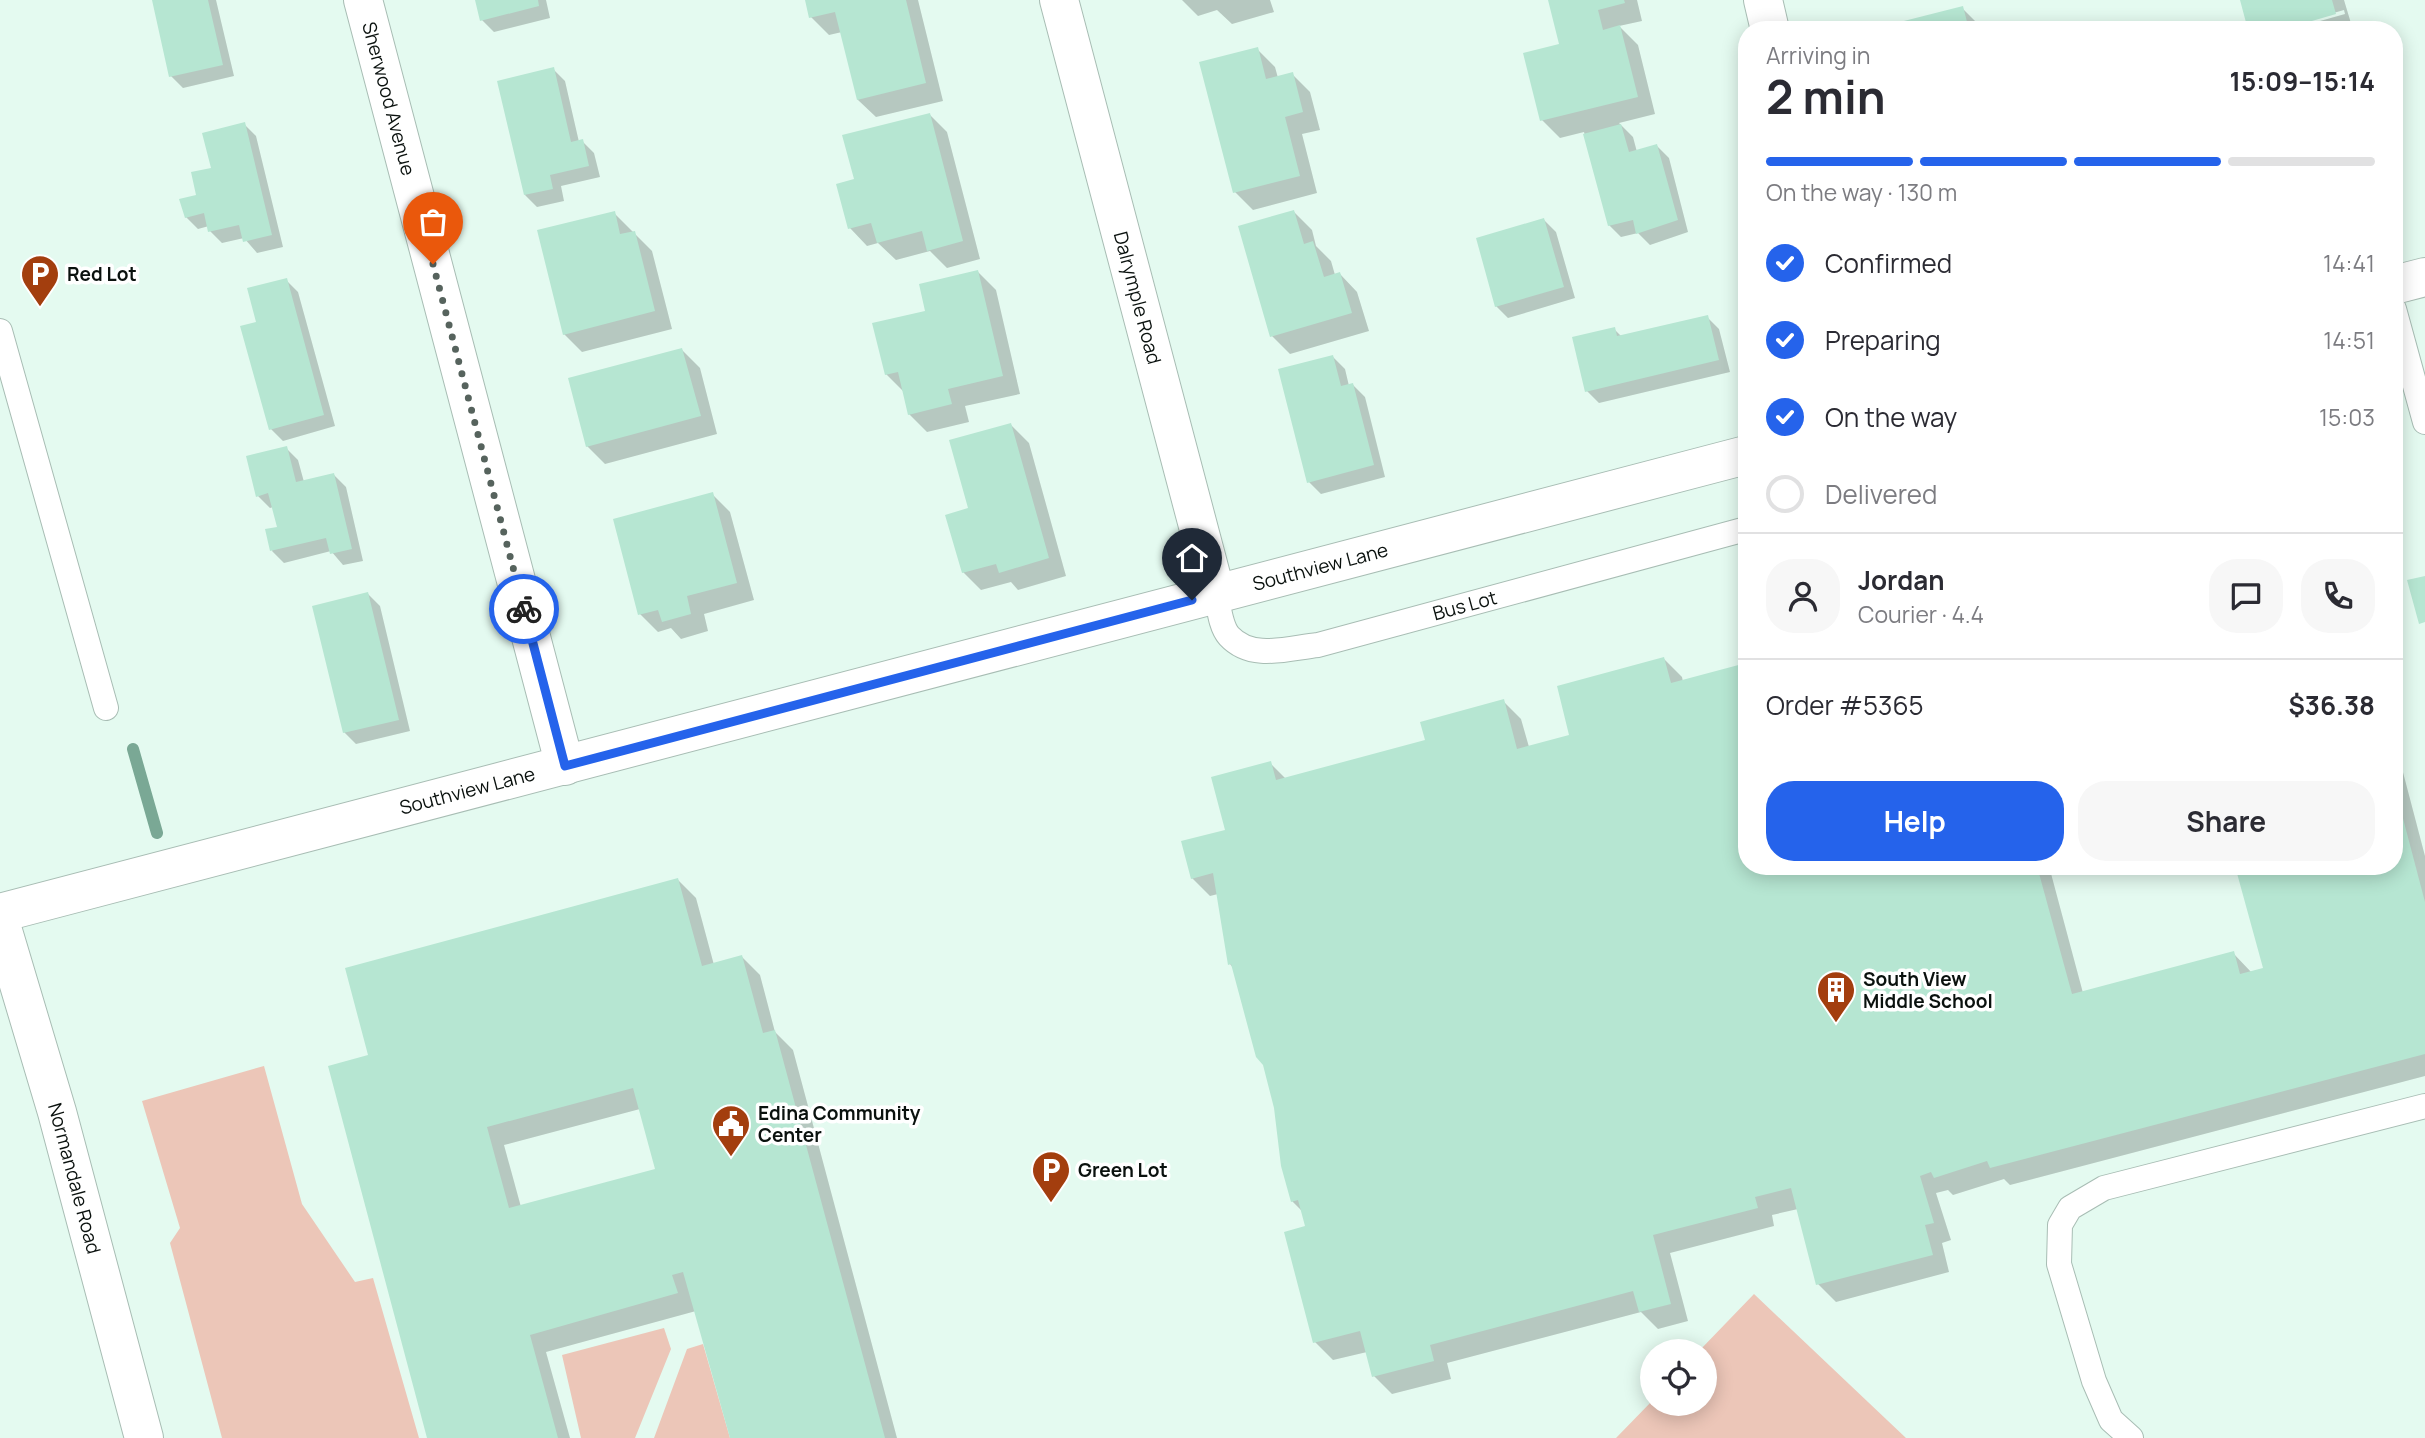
<!DOCTYPE html>
<meta charset="utf-8">
<style>
body{margin:0;font-family:Manrope,sans-serif;background:#f7f7f7;color:#2b2b33;height:100vh;display:flex;flex-direction:column;font-size:26px;white-space:nowrap}
*{box-sizing:border-box;margin:0}
p{font-size:23px;color:#7c7c81}
.icon{flex:none;width:38px;height:38px;fill:none;stroke:currentColor;stroke-width:2;stroke-linecap:round;stroke-linejoin:round}
.map{position:relative;flex:1;overflow:hidden}
.details{position:absolute;left:1738px;top:21px;width:665px;height:854px;display:flex;flex-direction:column;background:#fff;border-radius:28px;box-shadow:0 4px 18px #0003}
.details>*{flex:none}
.controls{position:absolute;left:1640px;top:1339px;display:grid;gap:14px}
.controls a{display:grid;place-items:center;width:77px;height:77px;border-radius:50%;background:#fff;box-shadow:0 4px 18px #0003;font-size:35px}
.pin{position:absolute;display:grid;place-items:center;width:60px;height:60px;color:#fff;margin:-72px -30px;border-radius:50% 50% 50% 0;rotate:-45deg;box-shadow:0 0 7px #0007}
.pin .icon{rotate:45deg}
.courier{position:absolute;display:grid;place-items:center;width:70px;height:70px;margin:-35px;border:5px solid #2563eb;border-radius:50%;background:#fff;color:#222;box-shadow:0 2px 9px #0007}
.head em{font-style:normal;font-weight:700}
.head div{display:flex;flex-direction:column-reverse}
.head{display:flex;align-items:center;justify-content:space-between;height:119px;padding:0 28px}
h1{font-size:46px;font-weight:700;line-height:52px}
.bar{display:grid;grid-template-columns:repeat(4,1fr);gap:10px 7px;align-content:center;height:84px;padding:0 28px}
.bar i{height:9px;border-radius:5px;background:#e1e1e2}
.bar .current{background:#2563eb}
.bar p{grid-column:span 4}
.line{display:flex;align-items:center;gap:18px;padding:0 28px;border-top:2px solid #e1e1e2}
.line div{flex:1}
.round{display:grid;place-items:center;flex:none;width:74px;height:74px;border-radius:28px;background:#f7f7f7}
ol{padding:0 28px;list-style:none}
li{display:flex;align-items:center;gap:21px;height:77px}
li p{margin-inline-start:auto}
li .icon{padding:7px;border-radius:50%;background:#2563eb;color:#fff;stroke-width:4}
li:last-child{color:#7c7c81}
li i{width:38px;height:38px;border:4px solid #e1e1e2;border-radius:50%}
.button{display:flex;gap:14px;margin-top:auto;padding:14px 28px}
.button a{flex:1;height:80px;border-radius:28px;background:#2563eb;color:#fff;font-size:28px;font-weight:700;line-height:80px;text-align:center}
.button a+a{background:#f7f7f7;color:#2b2b33}
.map>svg:first-child{display:block}
</style>
<div class="map">
<svg width="2425" height="1438" viewBox="0 0 2425 1438">
<rect width="100%" height="100%" fill="#e4faf0"/>
<path fill="#ecc6b8" d="M264,1066l38,138 53,78 18,-4 46,160h-197l-52,-195 10,-15 -38,-127z
M1754,1294l152,144h-290l36,-37v3h52v-53h-5z
M664,1328l7,21 -36,89h-54l-19,-83z
M703,1344l27,94h-76l33,-89z"/>
<path fill="#0003" fill-rule="evenodd" d="M154,0h62l18,76 -51,12 -12,-12z
M477,0h69l4,18 -56,14 -12,-12z
M806,0h112l25,101 -67,16 -18,-17 -16,-68 -13,3 -18,-18z
M1182,0h88l4,12 -42,12 -15,-14 -19,6z
M1550,0h87l5,21 -23,5 19,19 17,69 -36,9 14,14 4,15 20,-6 12,12 19,74 -38,13 -12,-12 -17,4 -12,-12 -25,-93 -24,6 -18,-18 19,-75z
M2241,0h103l9,30h-65l57,-16 -1,-4 -70,20z
M1962,8l18,18 1,4h-82z
M1257,49l18,18 3,11 14,-4 18,18 10,38 -18,4 15,59 -64,17 -18,-18z
M553,69l12,12 14,61 3,-1 12,12 6,24 -39,9 3,15 -27,6 -12,-12z
M930,115l17,17 33,127 -33,9 -17,-17 -34,9 -18,-17 -11,3 -17,-18 6,-47z
M244,124l12,12 27,111 -26,6 -13,-15 -22,5 -12,-12 -1,-5 -11,3 -12,-12 27,-48z
M1294,212l18,18 4,16 15,15 4,14 5,-1 17,18 12,39 -79,23 -18,-18z
M614,213l38,38 20,78 -90,23 -18,-18z
M1544,220l12,12 19,66 -67,20 -12,-12z
M978,272l18,18 24,104 -55,12 4,16 -42,10 -18,-18 -5,-22 -18,-18 41,-62z
M286,280l12,12 37,134 -52,15 -12,-12 -13,-106z
M1707,317l12,12 11,43 -131,31 -12,-12 27,-62 8,8z
M682,350l18,18 17,66 -112,30 -18,-18z
M1333,357l12,12 4,17 4,-1 12,12 20,80 -64,17 -12,-12z
M1011,425l18,18 37,133 -48,14 -7,-8 -30,8 -18,-18 7,-62z
M286,448l12,12 6,22 30,-7 12,12 17,74 -20,4 -12,-14 -47,12 -12,-12 7,-23 -6,-21 -3,1 -12,-12z
M712,494l18,18 24,88 -50,14 4,17 -27,8 -10,-11 -13,4 -18,-18z
M368,594l12,12 30,125 -54,13 -12,-12z
M1664,659l18,18 1,5 63,-17v201h303l34,127 150,-40 19,20 13,-4 129,-103v-128l31,118v220l-415,109 -6,-6 -51,16 -5,-5 -12,3 15,47 -9,3 7,29 -113,30 -18,-18 -20,-75 -26,6 2,11 -104,27 18,68 -30,8 -17,-17 -194,51 4,16 -59,15 -18,-18 -7,-24 -34,8 -18,-18 -8,-115 -4,-15 -11,-11 -16,-93 -11,-44 -31,-95 -4,-5 -12,-70 -8,2 -18,-18 35,-47 43,-68 16,16 141,-38 76,-40 18,18 8,28 43,-11z
M678,880l18,18 18,67 28,-8 18,18 15,57 18,18 104,388h-165l-36,-127 -150,41 24,86h-141l-59,-382zM640,1109l17,61 -136,37 -17,-62z"/>
<g fill="none" stroke-linecap="round" stroke-linejoin="round">
<path stroke="#7aa895" stroke-width="12" d="M133,749l24,84"/>
</g>
<path fill="#b6e6d2" fill-rule="evenodd" d="M152,0h56l15,65 -54,12z
M475,0h63l1,6 -59,15z
M805,0h101l20,83 -69,17 -22,-88 -26,6z
M1548,0h76l1,3 -27,7 5,20 17,-5 18,72 -98,24 -17,-68 36,-9z
M2240,0h92l4,14 -55,16h-33z
M1963,6l6,24h-71l-2,-7z
M1258,47l8,32 27,-7 10,40 -18,5 15,59 -67,17 -34,-131z
M554,67l17,75 12,-3 6,27 -39,9 3,14 -29,6 -27,-114z
M930,113l33,128 -36,10 -5,-20 -45,12 -6,-20 -23,6 -12,-45 18,-5 -12,-44z
M245,122l27,113 -29,7 -4,-17 -31,7 -4,-19 -19,5 -6,-19 17,-4 -5,-23 20,-4 -9,-35z
M1621,124l8,28 28,-8 21,76 -42,14 -3,-14 -25,6 -25,-92z
M1294,210l10,34 9,-3 11,36 16,-5 12,41 -82,24 -32,-111z
M615,211l5,23 15,-3 20,80 -92,24 -26,-105z
M1544,218l20,69 -69,20 -19,-69z
M978,270l25,106 -55,13 4,15 -44,11 -10,-43 -13,3 -13,-52 53,-12 -6,-27z
M287,278l37,137 -55,15 -29,-104 16,-4 -9,-34z
M1708,315l11,45 -134,32 -13,-55 43,-10 2,9z
M682,348l19,68 -115,31 -18,-69z
M1333,355l8,31 12,-3 21,82 -67,18 -29,-114z
M1011,423l38,135 -50,15 -3,-9 -34,9 -17,-58 23,-7 -19,-68z
M287,446l9,36 38,-9 18,76 -22,5 -4,-16 -56,13 -5,-22 12,-2 -9,-34 -12,4 -10,-41z
M713,492l24,91 -50,13 4,18 -29,8 -4,-12 -20,5 -25,-96z
M2425,576v46l-6,2 -12,-44z
M368,592l31,128 -56,13 -31,-127z
M1664,657l7,26 75,-20v203h291l35,128 162,-43 6,23 23,-6 -28,-102h159l1,-78 30,114v152l-435,114 -3,-7 -53,17 -3,-6 -11,4 14,47 -9,2 8,30 -117,30 -25,-97 -36,9 3,11 -105,27 18,69 -32,8 -6,-21 -203,54 4,16 -62,16 -12,-46 -47,12 -29,-111 21,-6 -7,-26 -7,2 -10,-36 -7,-58 -11,-43 -7,-8 -25,-93 -3,1 -15,-92 -22,6 -10,-38 44,-11 -14,-53 60,-16 5,19 149,-40 -5,-18 84,-23 13,50 52,-14 -12,-49z
M678,878l24,88 40,-11 21,78 12,-3 110,408h-155l-47,-166 -11,3 6,18 -148,42 28,103h-131l-99,-372 40,-11 -23,-87zM633,1088l22,81 -146,39 -22,-81z"/>
<g fill="none" stroke-linecap="round" stroke-linejoin="round">
<defs>
<g id="service">
<path d="M2394,309l31,113"/>
<path d="M0,331l106,377"/>
<path id="s1" d="M1216,594c3,12 4,32 13,42 23,25 59,12 89,9l428,-116"/>
<path d="M2131,1438l-20,-18 -17,-39 -35,-117 1,-39 10,-17 34,-20 321,-82"/>
</g>
<g id="minor">
<path id="s2" d="M363,0l202,766"/>
<path id="s3" d="M1059,0l157,594"/>
<path d="M1763,0l7,30"/>
</g>
<g id="tertiary">
<path d="M2394,285l31,-8"/>
<path id="s4" d="M0,913l1746,-458"/>
<path id="s5" d="M0,921l57,191 87,326"/>
</g>
</defs>
<use href="#service" stroke="#a8bdb4" stroke-width="26"/>
<use href="#minor" stroke="#a8bdb4" stroke-width="40"/>
<use href="#tertiary" stroke="#a8bdb4" stroke-width="40"/>
<use href="#service" stroke="#fff" stroke-width="24"/>
<use href="#minor" stroke="#fff" stroke-width="38"/>
<use href="#tertiary" stroke="#fff" stroke-width="38"/>
</g>
<g fill="none" stroke-linecap="round" stroke-linejoin="round">
<path stroke="#56635d" stroke-width="7" stroke-dasharray="0 12.6" d="M433,264l91,345"/>
<path stroke="#2563eb" stroke-width="9" d="M524,609l41,157 627,-166"/>
</g>
<defs>
<symbol id="parking-pin" viewBox="-11 -11 22 30"><path d="M0 17L-7.5 6A9.5 9.5 0 1 1 7.5 6Z" fill="#a33e0e" stroke="#fff"/><path d="M-3.5-5.5H1a3.5 3.5 0 0 1 0 7H-1V5.5H-3.5ZM-1-3.4V-.6H.8a1.4 1.4 0 0 0 0-2.8Z" fill="#fff"/></symbol>
<symbol id="building-pin" viewBox="-11 -11 22 30"><path d="M0 17L-7.5 6A9.5 9.5 0 1 1 7.5 6Z" fill="#a33e0e" stroke="#fff"/><path d="M-4-6H4V6H1V3H-1V6H-4ZM-2.5-4.3h1.7v1.8h-1.7ZM.8-4.3h1.7v1.8H.8ZM-2.5-1h1.7V.8h-1.7ZM.8-1h1.7V.8H.8Z" fill="#fff"/></symbol>
<symbol id="civic-pin" viewBox="-11 -11 22 30"><path d="M0 17L-7.5 6A9.5 9.5 0 1 1 7.5 6Z" fill="#a33e0e" stroke="#fff"/><path d="M-.6-6.5H3V-4.5H.6V-3L4-1V1h2V6H-6V1h2V-1L-.6-3ZM-1.2 2.5V6h2.4V2.5Z" fill="#fff"/></symbol>
</defs>
<g fill-rule="evenodd">
<use href="#parking-pin" x="18" y="252" width="44" height="60"/>
<use href="#building-pin" x="1814" y="968" width="44" height="60"/>
<use href="#civic-pin" x="709" y="1102" width="44" height="60"/>
<use href="#parking-pin" x="1029" y="1148" width="44" height="60"/>
</g>
<g text-anchor="middle" dominant-baseline="central" stroke-width="7" stroke-linejoin="round" paint-order="stroke">
<g font-size="19" fill="#0a110e" stroke="#fff">
<text stroke="none"><textPath href="#s2" startOffset="102">Sherwood Avenue</textPath></text>
<text stroke="none"><textPath href="#s3" startOffset="308">Dalrymple Road</textPath></text>
<text stroke="none"><textPath href="#s4" startOffset="1365">Southview Lane</textPath></text>
<text stroke="none"><textPath href="#s1" startOffset="290">Bus Lot</textPath></text>
<text stroke="none"><textPath href="#s4" startOffset="483">Southview Lane</textPath></text>
<text stroke="none"><textPath href="#s5" startOffset="268">Normandale Road</textPath></text>
</g>
<g font-size="19" font-weight="bold" fill="#0a110e" stroke="#fff" text-anchor="start">
<text x="67" y="274">Red Lot</text>
<text x="1863" y="979">South View<tspan x="1863" dy="22">Middle School</tspan></text>
<text x="758" y="1113">Edina Community<tspan x="758" dy="22">Center</tspan></text>
<text x="1078" y="1170">Green Lot</text>
</g>
</g>
</svg>
<div class="controls">
<a><svg class="icon" aria-label="locate" viewBox="0 0 24 24"><circle cx="12" cy="12" r="6"/><path d="M12 2v4M12 18v4M2 12h4M18 12h4"/></svg></a>
</div>
<div class="pin" style="left:433px;top:264px;background:#ea580c"><svg class="icon" aria-label="bag" viewBox="0 0 24 24"><path d="M5 8h14l-1 12H6zM9 8a3 3 0 0 1 6 0"/></svg></div>
<div class="pin" style="left:1192px;top:600px;background:#1f2937"><svg class="icon" aria-label="home" viewBox="0 0 24 24"><path d="M3 11l9-7 9 7M6 9v11h12V9"/></svg></div>
<div class="courier" style="left:524px;top:609px"><svg class="icon" aria-label="bike" viewBox="0 0 24 24"><circle cx="6" cy="16" r="4"/><circle cx="18" cy="16" r="4"/><path d="M6 16l4-8h5l3 8M10 8l3 8H6M13 5h3"/></svg></div>
<section class="details">
<div class="head"><div><h1>2 min</h1><p>Arriving in</p></div><em>15:09–15:14</em></div>
<div class="bar"><i class="current"></i><i class="current"></i><i class="current"></i><i></i><p>On the way · 130 m</p></div>
<ol>
<li><svg class="icon" aria-label="check" viewBox="0 0 24 24"><path d="M5 12l5 5 9-10"/></svg>Confirmed<p>14:41</p></li>
<li><svg class="icon" aria-label="check" viewBox="0 0 24 24"><path d="M5 12l5 5 9-10"/></svg>Preparing<p>14:51</p></li>
<li><svg class="icon" aria-label="check" viewBox="0 0 24 24"><path d="M5 12l5 5 9-10"/></svg>On the way<p>15:03</p></li>
<li><i></i>Delivered</li>
</ol>
<div class="line" style="height:126px"><a class="round"><svg class="icon" aria-label="person" viewBox="0 0 24 24"><circle cx="12" cy="8" r="4"/><path d="M4 21q1-7 8-7t8 7"/></svg></a><div><b>Jordan</b><p>Courier · 4.4</p></div><a class="round"><svg class="icon" aria-label="chat" viewBox="0 0 24 24"><path d="M4 5h16v11H9l-5 4z"/></svg></a><a class="round"><svg class="icon" aria-label="phone" viewBox="0 0 24 24"><path d="M5 4h4l2 5-3 2q2 4 5 5l2-3 5 2v4C11 20 4 13 5 4z"/></svg></a></div>
<div class="line" style="height:91px"><div>Order #5365</div><b>$36.38</b></div>
<div class="button"><a>Help</a><a>Share</a></div>
</section>
</div>
